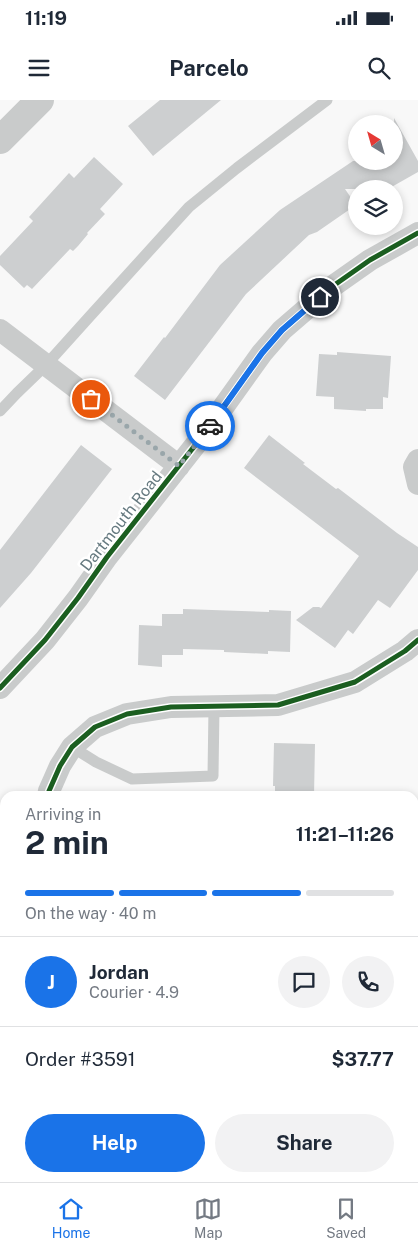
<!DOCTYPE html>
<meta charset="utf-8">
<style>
body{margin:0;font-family:"Public Sans",sans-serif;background:#f2f2f3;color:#1f2937;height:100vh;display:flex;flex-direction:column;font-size:19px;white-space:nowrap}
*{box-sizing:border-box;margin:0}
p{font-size:16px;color:#747a83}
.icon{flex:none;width:28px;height:28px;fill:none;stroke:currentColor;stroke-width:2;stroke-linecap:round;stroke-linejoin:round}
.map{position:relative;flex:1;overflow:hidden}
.side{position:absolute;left:0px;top:691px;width:419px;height:391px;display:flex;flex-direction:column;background:#fff;border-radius:15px 15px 0 0;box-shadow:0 2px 8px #0003}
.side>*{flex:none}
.needle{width:32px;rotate:323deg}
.fabs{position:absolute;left:348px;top:15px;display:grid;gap:10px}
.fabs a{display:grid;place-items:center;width:55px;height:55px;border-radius:50%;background:#fff;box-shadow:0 2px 8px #0003;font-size:25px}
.pin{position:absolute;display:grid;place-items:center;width:42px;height:42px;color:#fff;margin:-21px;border:2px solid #fff;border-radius:50%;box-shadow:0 1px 5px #0007}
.courier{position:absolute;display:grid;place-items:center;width:50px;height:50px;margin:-25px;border:4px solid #1a73e8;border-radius:50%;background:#fff;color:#222;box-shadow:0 1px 6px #0007}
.headline em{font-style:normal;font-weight:700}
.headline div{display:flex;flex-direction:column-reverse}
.headline{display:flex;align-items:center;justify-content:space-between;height:85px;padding:0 25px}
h1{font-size:32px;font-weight:700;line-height:38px}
.bar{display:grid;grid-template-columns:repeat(4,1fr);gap:8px 5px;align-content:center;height:60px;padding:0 25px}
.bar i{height:6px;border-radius:4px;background:#e0e1e3}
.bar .on{background:#1a73e8}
.bar p{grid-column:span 4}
.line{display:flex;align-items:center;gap:12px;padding:0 25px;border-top:1px solid #e0e1e3}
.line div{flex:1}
.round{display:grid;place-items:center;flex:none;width:52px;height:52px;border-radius:26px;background:#f2f2f3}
.primary-button{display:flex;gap:10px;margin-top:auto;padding:10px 25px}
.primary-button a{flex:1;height:58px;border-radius:30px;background:#1a73e8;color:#fff;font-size:20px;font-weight:700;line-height:58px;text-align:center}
.primary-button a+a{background:#f2f2f3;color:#1f2937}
.status{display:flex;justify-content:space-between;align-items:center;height:35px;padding:0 25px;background:#fff;direction:ltr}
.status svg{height:14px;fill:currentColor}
header{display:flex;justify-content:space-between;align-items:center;height:65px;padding:0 25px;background:#fff;font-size:22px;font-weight:700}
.tab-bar{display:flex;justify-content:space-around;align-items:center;height:70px;border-top:1px solid #e0e1e3;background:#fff;font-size:14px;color:#747a83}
.tab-bar a{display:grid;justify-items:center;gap:2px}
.tab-bar .on{color:#1a73e8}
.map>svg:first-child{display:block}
</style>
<div class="status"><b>11:19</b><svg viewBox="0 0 49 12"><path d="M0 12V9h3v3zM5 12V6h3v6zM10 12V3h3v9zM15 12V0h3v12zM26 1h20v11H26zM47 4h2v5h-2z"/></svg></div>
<header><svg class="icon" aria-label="menu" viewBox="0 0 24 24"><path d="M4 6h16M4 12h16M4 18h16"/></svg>Parcelo<svg class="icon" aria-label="search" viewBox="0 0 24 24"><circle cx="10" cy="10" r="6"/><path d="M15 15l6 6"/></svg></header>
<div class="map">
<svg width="418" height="1082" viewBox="0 0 418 1082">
<rect width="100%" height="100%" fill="#f8f8f8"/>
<path fill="#cdcfd0" d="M160,0h61l-68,56 -25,-30z
M394,18l24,43v11l-30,17h-43l11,16 -39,27 -8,3 -63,59 -81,106 -31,-24 30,-39 1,1 55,-73 60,-55 73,-49h41z
M94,57l29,27 -23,25 5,5 -18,19 1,1 -10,12 -5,5 -3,-2 -38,40 -5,-4 -3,3 -24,-23v-9l33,-35 -4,-4 40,-44 5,5z
M337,252l54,4 -3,42 -5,-1v12h-17v2l-32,-2v-12l-18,-1 3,-42 18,1z
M269,335l36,28 -2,1 33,25 2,-1 59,45 21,14v23l-28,38 -12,-8 -25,34 -5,-4 -13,18 -39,-28 17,-13h6l2,1 38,-52 -115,-88z
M81,345l31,24 -81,104 -31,35v-58z
M183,509l86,3v-2l22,1 -1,41 -22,-1v3l-44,-2v-2l-41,-1v6h-21v12l-24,-2 1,-40 23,1v-12h21z
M274,643l41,1 -1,52h-39v-10h-2z"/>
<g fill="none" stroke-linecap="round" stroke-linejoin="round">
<defs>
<path id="primary" d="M414,745l4,-6
M414,855l4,-6
M164,1082l3,-4
M242,1082l3,-4"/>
</defs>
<use href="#primary" stroke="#d3d4d5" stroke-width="30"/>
<path stroke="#c7c8c9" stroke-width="3" stroke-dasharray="2.5 2.5" stroke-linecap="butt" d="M0,829l5,4
M0,866l5,-6
M0,880l5,4"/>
<path stroke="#c9cbcb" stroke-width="11" d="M0,311l17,-18 29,-28 45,-50 98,-108 48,-39 90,-68
M72,647l24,15 36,17 81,-3 1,-69"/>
<path stroke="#c9cbcb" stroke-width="22" d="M0,230l179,136
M418,360l-4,7 4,17
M0,588l45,-48 33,-42 29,-41 97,-123 58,-81 20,-23 51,-44 37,-26 48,-27
M48,696l1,-5 11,-25 12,-19 23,-20 32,-13 44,-7 107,-2 77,-23 50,-31 13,-11
M414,1044h4"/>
<path stroke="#c9cbcb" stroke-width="28" d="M0,40l40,-40"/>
<use href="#primary" stroke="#dedfdf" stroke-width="28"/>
<defs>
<path id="cycleway" d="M0,588l45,-48 33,-42 29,-41 97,-123 58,-81 20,-23 51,-44 37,-26 48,-27
M48,696l1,-5 11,-25 12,-19 23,-20 32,-13 44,-7 107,-2 77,-23 50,-31 13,-11"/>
</defs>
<use href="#cycleway" stroke="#fff" stroke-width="8"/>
<use href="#cycleway" stroke="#1b5e20" stroke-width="5"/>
</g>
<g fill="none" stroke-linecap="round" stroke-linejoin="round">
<path stroke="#99a6aa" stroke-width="5" stroke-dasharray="0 9" d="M91,299l88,67 31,-40"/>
<path stroke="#1a73e8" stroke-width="6" d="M210,326l52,-73 20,-23 38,-33"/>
</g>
<g text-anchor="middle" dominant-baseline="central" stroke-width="5" stroke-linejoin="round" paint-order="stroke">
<g font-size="16" fill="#667a80" stroke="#fff">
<text transform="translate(121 421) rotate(-52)">Dartmouth Road</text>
</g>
</g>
</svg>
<div class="fabs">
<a><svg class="needle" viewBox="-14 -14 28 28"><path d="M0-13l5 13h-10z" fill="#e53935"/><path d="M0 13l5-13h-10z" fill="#747a83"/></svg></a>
<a><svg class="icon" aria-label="layers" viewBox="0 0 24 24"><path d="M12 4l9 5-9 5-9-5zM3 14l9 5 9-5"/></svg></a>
</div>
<div class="pin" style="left:91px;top:299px;background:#ea580c"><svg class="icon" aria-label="bag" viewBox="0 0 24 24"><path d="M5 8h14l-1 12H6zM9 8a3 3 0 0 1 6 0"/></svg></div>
<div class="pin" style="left:320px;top:197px;background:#1f2937"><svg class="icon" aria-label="home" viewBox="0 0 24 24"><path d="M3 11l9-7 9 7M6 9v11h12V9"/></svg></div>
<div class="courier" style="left:210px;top:326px"><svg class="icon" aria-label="car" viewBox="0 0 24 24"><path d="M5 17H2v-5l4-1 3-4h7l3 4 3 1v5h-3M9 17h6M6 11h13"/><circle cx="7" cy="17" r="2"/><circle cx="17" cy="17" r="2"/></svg></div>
<section class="side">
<div class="headline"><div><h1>2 min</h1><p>Arriving in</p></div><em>11:21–11:26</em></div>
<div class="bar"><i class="on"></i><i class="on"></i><i class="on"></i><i></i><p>On the way · 40 m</p></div>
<div class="line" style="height:90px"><b class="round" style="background:#1a73e8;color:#fff">J</b><div><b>Jordan</b><p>Courier · 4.9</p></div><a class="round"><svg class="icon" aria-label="chat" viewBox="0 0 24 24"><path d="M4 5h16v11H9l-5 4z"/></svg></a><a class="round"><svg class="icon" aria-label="phone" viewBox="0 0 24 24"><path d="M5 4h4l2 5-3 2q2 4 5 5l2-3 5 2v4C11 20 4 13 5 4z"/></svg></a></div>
<div class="line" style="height:65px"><div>Order #3591</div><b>$37.77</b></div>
<div class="primary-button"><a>Help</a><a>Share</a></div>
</section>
</div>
<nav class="tab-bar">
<a class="on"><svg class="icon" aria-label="home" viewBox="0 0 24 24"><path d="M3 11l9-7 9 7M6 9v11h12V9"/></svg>Home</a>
<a><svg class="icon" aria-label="map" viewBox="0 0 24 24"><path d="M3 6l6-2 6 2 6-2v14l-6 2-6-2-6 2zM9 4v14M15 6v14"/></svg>Map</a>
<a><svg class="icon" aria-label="saved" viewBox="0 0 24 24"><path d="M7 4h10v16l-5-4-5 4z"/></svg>Saved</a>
</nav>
